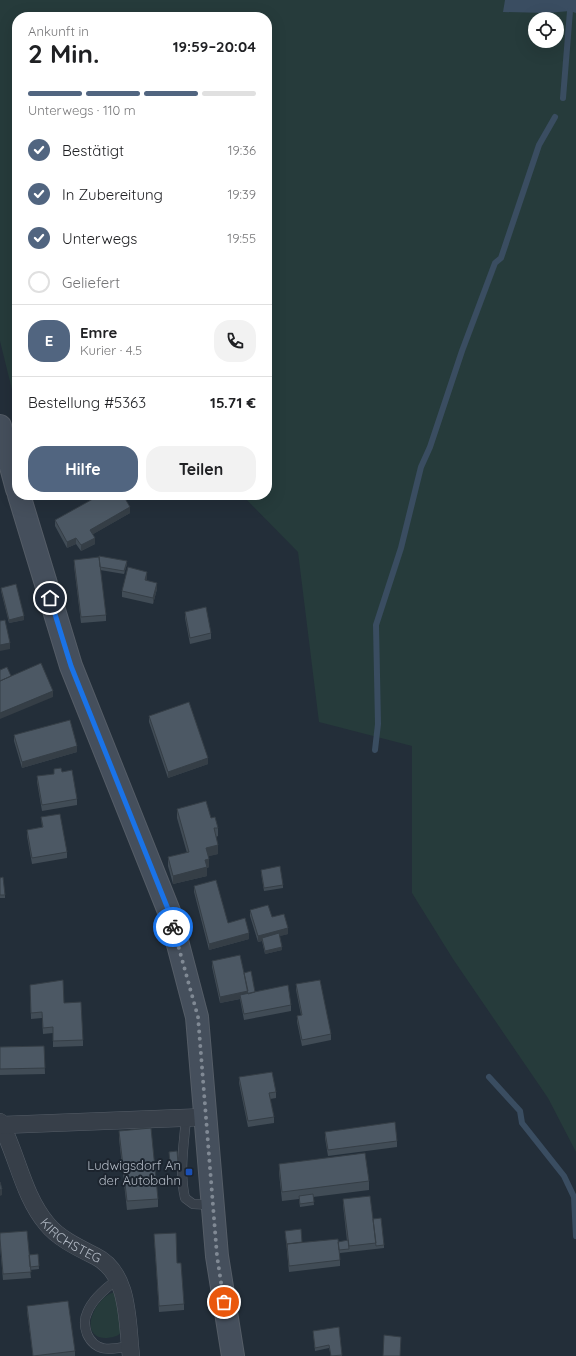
<!DOCTYPE html>
<html lang="de">
<meta charset="utf-8">
<style>
body{margin:0;font-family:Quicksand,sans-serif;background:#f2f2f2;color:#202124;height:100vh;display:flex;flex-direction:column;font-size:15px;white-space:nowrap}
*{box-sizing:border-box;margin:0}
p{font-size:13px;color:#757577}
.icon{flex:none;width:22px;height:22px;fill:none;stroke:currentColor;stroke-width:2;stroke-linecap:round;stroke-linejoin:round}
.map{position:relative;flex:1;overflow:hidden}
.details{position:absolute;left:12px;top:12px;width:260px;height:488px;display:flex;flex-direction:column;background:#fff;border-radius:16px;box-shadow:0 4px 16px #0002}
.details>*{flex:none}
.tools{position:absolute;left:528px;top:12px;display:grid;gap:8px}
.tools a{display:grid;place-items:center;width:36px;height:36px;border-radius:50%;background:#fff;box-shadow:0 4px 16px #0002;font-size:20px}
.pin{position:absolute;display:grid;place-items:center;width:34px;height:34px;color:#fff;margin:-17px;border:2px solid #fff;border-radius:50%;box-shadow:0 1px 4px #0007}
.courier{position:absolute;display:grid;place-items:center;width:40px;height:40px;margin:-20px;border:3px solid #1a73e8;border-radius:50%;background:#fff;color:#222;box-shadow:0 1px 5px #0007}
.headline em{font-style:normal;font-weight:700}
.headline div{display:flex;flex-direction:column-reverse}
.headline{display:flex;align-items:center;justify-content:space-between;height:68px;padding:0 16px}
h1{font-size:26px;font-weight:700;line-height:30px}
.bar{display:grid;grid-template-columns:repeat(4,1fr);gap:6px 4px;align-content:center;height:48px;padding:0 16px}
.bar i{height:5px;border-radius:3px;background:#e0e0e0}
.bar .active{background:#516580}
.bar p{grid-column:span 4}
.line{display:flex;align-items:center;gap:10px;padding:0 16px;border-top:1px solid #e0e0e0}
.line div{flex:1}
.round{display:grid;place-items:center;flex:none;width:42px;height:42px;border-radius:16px;background:#f2f2f2}
ol{padding:0 16px;list-style:none}
li{display:flex;align-items:center;gap:12px;height:44px}
li p{margin-inline-start:auto}
li .icon{padding:4px;border-radius:50%;background:#516580;color:#fff;stroke-width:4}
li:last-child{color:#757577}
li i{width:22px;height:22px;border:2px solid #e0e0e0;border-radius:50%}
.primary-button{display:flex;gap:8px;margin-top:auto;padding:8px 16px}
.primary-button a{flex:1;height:46px;border-radius:16px;background:#516580;color:#fff;font-size:16px;font-weight:700;line-height:46px;text-align:center}
.primary-button a+a{background:#f2f2f2;color:#202124}
.map>svg:first-child{display:block}
</style>
<div class="map">
<svg width="576" height="1356" viewBox="0 0 576 1356">
<rect width="100%" height="100%" fill="#232e39"/>
<path fill="#263b3b" fill-rule="evenodd" d="M0,0h576v1152l-28,-54 -95,-139 -41,-66v-147l-93,-24 -21,-170 -56,-57h25v-478h-250v393l-17,-69zM535,19h22v22h-22z
M115,1292l8,38c-4,6 -8,7 -16,8 -31,1 -12,-42 8,-46z"/>
<path fill="#3a4d61" d="M505,0h71v13l-6,-2 -23,2 -44,-1z"/>
<g fill="none" stroke-linecap="round" stroke-linejoin="round">
<path stroke="#3a4d61" stroke-width="6" d="M563,98l7,-87
M375,750l3,-26 -2,-99 25,-77 20,-81 9,-20 32,-96 33,-88 6,-5 38,-113 16,-28
M489,1077l31,34 2,12 42,53 10,21 2,39"/>
<defs>
<path id="lane" d="M186,1118c-2,26 -7,54 -1,80l8,6 20,1
M118,1279c-11,8 -26,20 -31,34 -3,6 -2,15 0,21 9,20 26,15 43,12"/>
<g id="street">
<path id="s1" d="M0,1122c17,32 23,74 47,102 11,14 32,24 48,32 35,17 32,66 36,100"/>
<path d="M2,1125l204,-8"/>
</g>
<path id="secondary" d="M0,426l17,63
M19,495l52,171 99,248 27,103 20,239 16,100"/>
</defs>
<use href="#lane" stroke="#555d67" stroke-width="10"/>
<use href="#street" stroke="#555d67" stroke-width="18"/>
<use href="#secondary" stroke="#555d67" stroke-width="24"/>
<use href="#lane" stroke="#373f49" stroke-width="9"/>
<use href="#street" stroke="#373f49" stroke-width="17"/>
<use href="#secondary" stroke="#454f5c" stroke-width="22"/>
</g>
<path fill="#414c56" d="M130,513l-37,21 2,10 -14,7 -5,-7 -9,4 -12,-22v-6z
M74,560l53,4 -3,10 -24,-4 6,45v6l-25,2 -7,-57z
M147,578l-1,3 11,8 -4,15 -31,-7v-6z
M1,588l23,32 -15,3 -8,-32z
M185,612l26,21v6l-21,5 -5,-26z
M149,716l59,48 -40,14 -19,-56z
M14,735l63,17 -55,16 -8,-27z
M54,769l23,30v6l-35,6 -5,-29v-6l17,-2z
M177,809l34,9 7,10v8l-2,1 2,17 -10,2 1,11 -2,1v8l-34,8 -5,-18v-9l19,-4 -10,-35z
M41,817l26,35v6l-35,6 -5,-28v-6l15,-3z
M261,870l22,15v3l-19,3 -3,-18z
M0,878l5,17v3h-5z
M194,886l34,37 21,16 -40,11 -15,-58z
M250,910l22,7 16,17 -9,2 3,14 -17,4 -3,-13 -4,1 -8,-26z
M212,961l32,12 11,19 36,13v6l-47,9 -4,-21 -20,4 -8,-36z
M296,984l35,50v6l-29,6 -5,-24v-6l4,-1 -5,-25z
M30,991l34,12 19,37v6l-30,1v-14l-10,1 -1,-16 -11,1z
M44,1046l1,28 -45,1v-28z
M239,1077l37,15v6l-6,1 4,18v6l-26,4 -9,-44z
M119,1131l39,68v8l-31,3 -8,-71z
M325,1132l72,9v6l-69,9 -3,-18z
M177,1151l1,15h-8l-1,-14z
M279,1164l90,17v9l-56,7 1,8 -14,2 -1,-8 -17,2 -3,-28z
M343,1199l30,20 11,26v3l-44,5v13l-51,6 -4,-41 17,11h36l9,-1 -4,-36z
M0,1233l29,22 9,-1 1,15 -9,1 1,8 -28,2 -3,-35z
M154,1234l23,29 7,41v6l-25,2z
M27,1306l48,45v5h-42l-6,-44z
M339,1327l3,29h-11l-2,-8 -14,3 -2,-20z"/>
<path fill="#353e46" d="M130,507v6l-40,23v-6z
M76,538v6l-9,4v-6z
M95,538v6l-14,7v-6z
M127,561v3l-3,10v-3z
M147,572v6l-2,8v-6z
M157,583v6l-4,15v-6z
M24,616v4l-15,3v-3z
M10,643v6l-10,2v-6z
M53,691v6l-53,22v-6z
M77,746v6l-55,16v-6z
M208,758v6l-40,14v-6z
M218,845v9l-12,3v-9z
M209,859v8l-2,1v8l-34,8v-8l32,-16z
M288,928v6l-26,7v-3v3l-4,1v-6z
M249,933v6l-40,11v-6z
M282,947v3l-17,4v-3z
M248,991v3l-8,1v4l-20,4v-6z
M2,1189v6l-2,1v-6z"/>
<path fill="#4c5864" stroke="#353e46" d="M100,495h23l7,12 -40,23 5,8 -14,7 -5,-7 -9,4 -12,-22z
M99,556l28,5 -3,10 -24,-4z
M99,557l7,58 -25,2 -7,-57z
M128,567l19,5 -2,8 12,3 -4,15 -31,-7z
M16,584l8,32 -15,4 -8,-32z
M206,607l5,26 -21,5 -5,-26z
M5,620l5,23 -10,2v-24z
M41,663l12,28 -53,22v-32z
M7,667l4,9 -11,5v-11z
M189,702l19,56 -40,14 -19,-56z
M70,720l7,26 -55,16 -8,-27z
M61,768l1,4 10,-2 5,29 -35,6 -5,-29 17,-2v-5z
M206,801l5,17 4,-1 3,11h-4l4,17 -12,3 3,11 -4,1 2,7 -34,9 -5,-19 21,-5 -12,-43z
M60,814l7,38 -35,6 -5,-28 16,-3 -2,-10z
M280,866l3,19 -19,3 -3,-18z
M3,877l2,18h-5v-17z
M216,880l12,43 17,-5 4,15 -40,11 -15,-58z
M268,905l4,12 12,-3 4,14 -30,8 -8,-26z
M279,933l3,14 -17,4 -3,-13z
M240,955l8,36 -28,6 -8,-36z
M251,971l4,21 -7,2 -4,-21z
M63,980l1,23 17,-1 2,38 -30,1v-14l-10,1 -1,-16 -11,1 -1,-28z
M320,980l11,54 -29,6 -5,-24 5,-1 -6,-31z
M288,985l3,20 -47,9 -4,-19z
M44,1046l1,22 -45,1v-22z
M272,1072l4,20 -7,1 5,24 -26,4 -9,-44z
M395,1122l2,19 -69,9 -3,-18z
M151,1128l7,71 -31,2 -8,-70z
M177,1151l1,12h-8l-1,-11z
M365,1153l4,28 -87,11 -3,-28z
M0,1182l2,7 -2,1z
M313,1194l1,8 -14,2 -1,-8z
M370,1196l6,47 -27,3 -6,-47z
M381,1218l3,27 -8,1 -3,-27z
M301,1229l1,13 -15,2v3l-2,-16z
M27,1231l4,41 -28,2 -3,-35v-6z
M176,1233l1,30h4l3,41 -25,2 -5,-72z
M338,1239l2,21 -51,6 -2,-22z
M348,1240l1,9 -10,1 -1,-8z
M38,1254l1,12 -9,1 -1,-12z
M68,1301l7,50 -42,5 -6,-50z
M339,1327l3,28 -11,1 -2,-11 -14,3 -2,-17z
M384,1335l17,2 -1,19h-17z"/>
<g fill="none" stroke-linecap="round" stroke-linejoin="round">
<path stroke="#808994" stroke-width="4" stroke-dasharray="0 7.2" d="M173,927l25,90 19,239 7,46"/>
<path stroke="#1a73e8" stroke-width="5" d="M50,598l21,68 99,248 3,13"/>
</g>
<rect fill="#1a4fb4" stroke="#1c242e" stroke-width="1.5" x="185" y="1168" width="8" height="8" rx="2"/>
<g text-anchor="middle" dominant-baseline="central" stroke-width="4" stroke-linejoin="round" paint-order="stroke">
<g font-size="13" fill="#b2bac5" stroke="#1c242e" text-anchor="end">
<text x="181" y="1165">Ludwigsdorf An<tspan x="181" dy="15">der Autobahn</tspan></text>
</g>
<g font-size="13" fill="#b2bac5" stroke="#1c242e">
<text stroke="none"><textPath href="#s1" startOffset="142">KIRCHSTEG</textPath></text>
</g>
</g>
</svg>
<div class="tools">
<a><svg class="icon" aria-label="locate" viewBox="0 0 24 24"><circle cx="12" cy="12" r="6"/><path d="M12 2v4M12 18v4M2 12h4M18 12h4"/></svg></a>
</div>
<div class="pin" style="left:224px;top:1302px;background:#ea580c"><svg class="icon" aria-label="bag" viewBox="0 0 24 24"><path d="M5 8h14l-1 12H6zM9 8a3 3 0 0 1 6 0"/></svg></div>
<div class="pin" style="left:50px;top:598px;background:#1f2937"><svg class="icon" aria-label="home" viewBox="0 0 24 24"><path d="M3 11l9-7 9 7M6 9v11h12V9"/></svg></div>
<div class="courier" style="left:173px;top:927px"><svg class="icon" aria-label="bike" viewBox="0 0 24 24"><circle cx="6" cy="16" r="4"/><circle cx="18" cy="16" r="4"/><path d="M6 16l4-8h5l3 8M10 8l3 8H6M13 5h3"/></svg></div>
<section class="details">
<div class="headline"><div><h1>2 Min.</h1><p>Ankunft in</p></div><em>19:59–20:04</em></div>
<div class="bar"><i class="active"></i><i class="active"></i><i class="active"></i><i></i><p>Unterwegs · 110 m</p></div>
<ol>
<li><svg class="icon" aria-label="check" viewBox="0 0 24 24"><path d="M5 12l5 5 9-10"/></svg>Bestätigt<p>19:36</p></li>
<li><svg class="icon" aria-label="check" viewBox="0 0 24 24"><path d="M5 12l5 5 9-10"/></svg>In Zubereitung<p>19:39</p></li>
<li><svg class="icon" aria-label="check" viewBox="0 0 24 24"><path d="M5 12l5 5 9-10"/></svg>Unterwegs<p>19:55</p></li>
<li><i></i>Geliefert</li>
</ol>
<div class="line" style="height:72px"><b class="round" style="background:#516580;color:#fff">E</b><div><b>Emre</b><p>Kurier · 4.5</p></div><a class="round"><svg class="icon" aria-label="phone" viewBox="0 0 24 24"><path d="M5 4h4l2 5-3 2q2 4 5 5l2-3 5 2v4C11 20 4 13 5 4z"/></svg></a></div>
<div class="line" style="height:52px"><div>Bestellung #5363</div><b>15.71 €</b></div>
<div class="primary-button"><a>Hilfe</a><a>Teilen</a></div>
</section>
</div>
